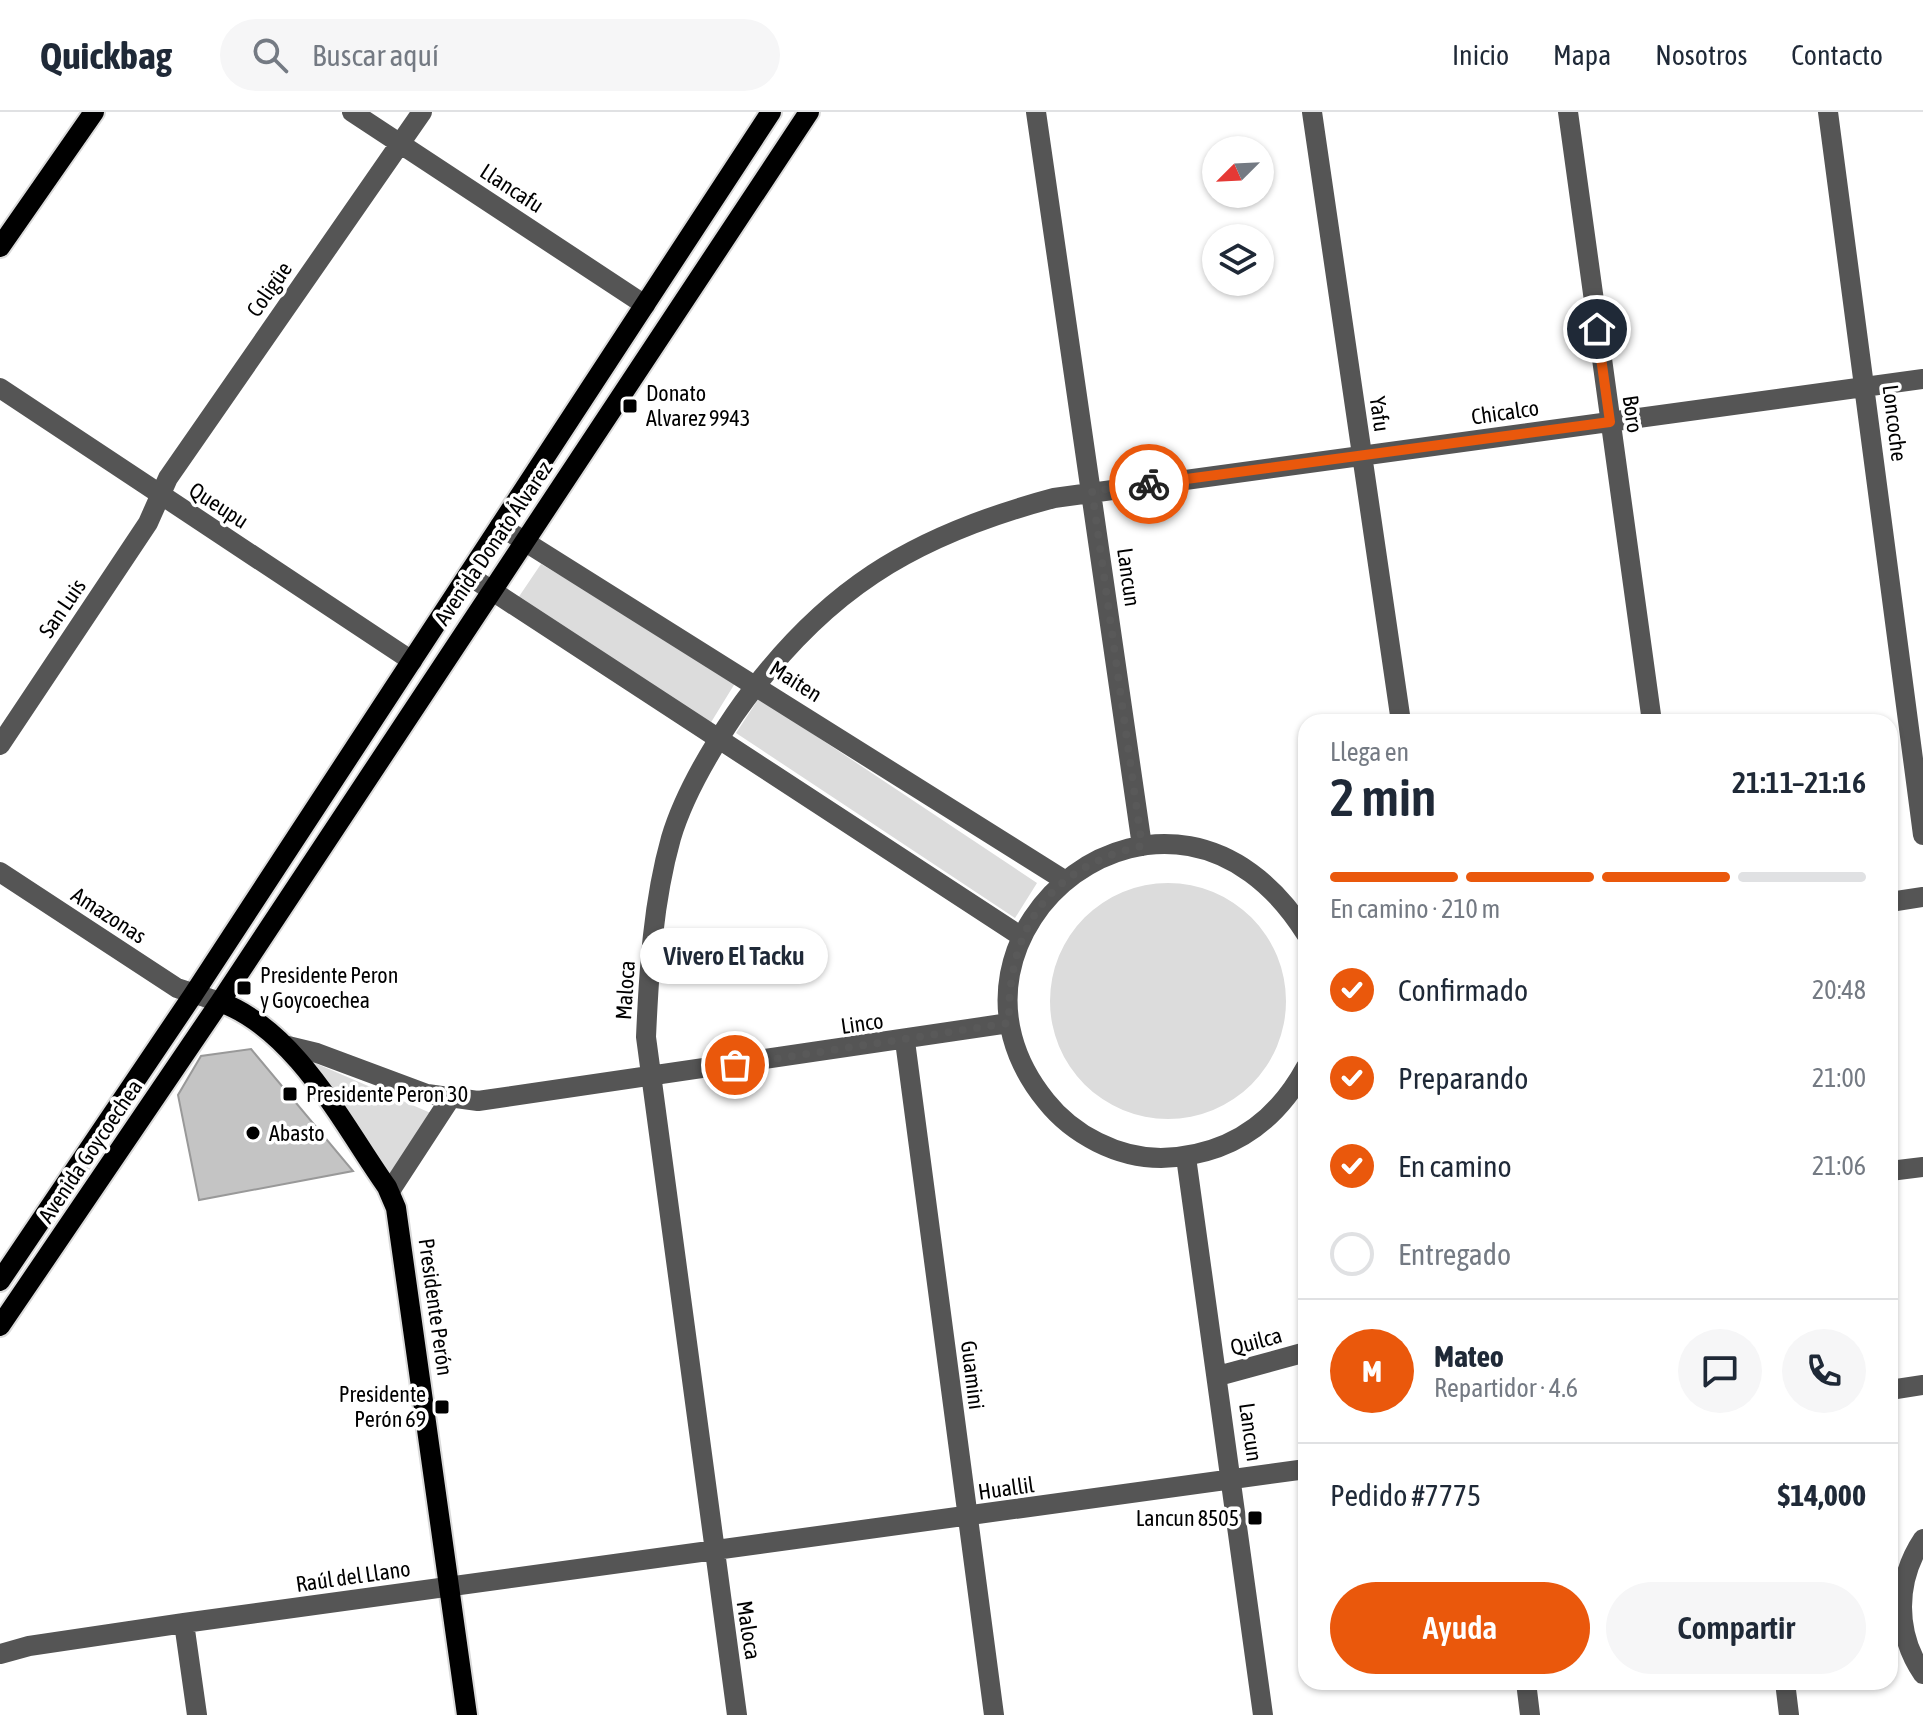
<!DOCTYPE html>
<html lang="es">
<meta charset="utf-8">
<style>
body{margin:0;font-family:"Asap Condensed",sans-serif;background:#f6f6f7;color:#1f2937;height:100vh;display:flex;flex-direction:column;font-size:30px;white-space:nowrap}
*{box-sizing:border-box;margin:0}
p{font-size:26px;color:#747a83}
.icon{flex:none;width:44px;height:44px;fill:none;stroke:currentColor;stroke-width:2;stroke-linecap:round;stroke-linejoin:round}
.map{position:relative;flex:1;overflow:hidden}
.side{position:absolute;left:1298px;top:602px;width:600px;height:976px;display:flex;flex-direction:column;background:#fff;border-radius:24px;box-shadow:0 2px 6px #0004}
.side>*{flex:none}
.needle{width:52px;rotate:246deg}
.buttons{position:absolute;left:1202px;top:24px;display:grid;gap:16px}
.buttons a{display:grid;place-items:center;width:72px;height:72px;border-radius:50%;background:#fff;box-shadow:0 2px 6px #0004;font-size:40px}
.pin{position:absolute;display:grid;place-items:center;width:68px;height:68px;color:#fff;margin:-34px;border:4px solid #fff;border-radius:50%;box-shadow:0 2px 8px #0007}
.courier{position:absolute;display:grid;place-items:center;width:80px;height:80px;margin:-40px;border:6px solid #ea580c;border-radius:50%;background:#fff;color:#222;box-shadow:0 2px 10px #0007}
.bubble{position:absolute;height:56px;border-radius:28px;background:#fff;box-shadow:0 2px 6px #0004;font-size:26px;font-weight:600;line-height:56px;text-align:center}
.head em{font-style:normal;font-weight:600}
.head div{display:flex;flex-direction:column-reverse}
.head{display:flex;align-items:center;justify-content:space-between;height:136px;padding:0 32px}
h1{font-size:52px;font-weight:600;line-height:60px}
.bar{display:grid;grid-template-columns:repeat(4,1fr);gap:12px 8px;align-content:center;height:96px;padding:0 32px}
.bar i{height:10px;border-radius:6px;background:#e0e1e3}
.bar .current{background:#ea580c}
.bar p{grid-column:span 4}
.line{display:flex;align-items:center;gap:20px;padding:0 32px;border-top:2px solid #e0e1e3}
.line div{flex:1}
.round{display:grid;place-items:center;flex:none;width:84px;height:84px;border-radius:42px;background:#f6f6f7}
ol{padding:0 32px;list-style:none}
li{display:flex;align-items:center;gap:24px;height:88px}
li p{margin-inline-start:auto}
li .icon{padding:8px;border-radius:50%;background:#ea580c;color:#fff;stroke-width:4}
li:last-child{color:#747a83}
li i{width:44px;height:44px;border:4px solid #e0e1e3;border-radius:50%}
.button{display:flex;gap:16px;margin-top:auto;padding:16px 32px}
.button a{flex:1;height:92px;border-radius:48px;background:#ea580c;color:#fff;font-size:32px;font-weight:600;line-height:92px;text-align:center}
.button a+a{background:#f6f6f7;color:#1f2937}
header{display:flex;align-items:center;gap:48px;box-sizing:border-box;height:112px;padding:0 40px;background:#fff;border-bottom:2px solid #e0e1e3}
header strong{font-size:38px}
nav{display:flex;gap:44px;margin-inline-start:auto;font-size:28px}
.search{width:560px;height:72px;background:#f6f6f7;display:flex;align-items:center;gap:20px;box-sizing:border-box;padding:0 28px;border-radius:44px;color:#747a83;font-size:30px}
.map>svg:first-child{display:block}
</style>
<header>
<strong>Quickbag</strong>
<div class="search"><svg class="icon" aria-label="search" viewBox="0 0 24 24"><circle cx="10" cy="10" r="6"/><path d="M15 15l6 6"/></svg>Buscar aquí</div>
<nav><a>Inicio</a><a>Mapa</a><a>Nosotros</a><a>Contacto</a></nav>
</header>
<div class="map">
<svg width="1923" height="1603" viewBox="0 0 1923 1603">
<rect width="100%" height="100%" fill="#fff"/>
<path fill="#dcdcdc" d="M541,452l196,116 -27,44 -192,-126z
M759,586l278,185 -22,35 -279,-185z
M1050 889a118 118 0 1 1 236 0a118 118 0 1 1-236 0Z
M308,948l125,54 -46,73z"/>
<path fill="#c4c4c4" stroke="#999" stroke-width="2" d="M251,937l102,122 -154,29 -21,-105 23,-39z"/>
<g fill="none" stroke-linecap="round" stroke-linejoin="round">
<defs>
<path id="major" d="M0,135l94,-135
M220,890c76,28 122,121 167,185l9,21 71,507
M0,1169l193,-286 578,-883
M0,1214l220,-324 589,-890"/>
</defs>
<use href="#major" stroke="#dbdbdb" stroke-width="24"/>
<path stroke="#555" stroke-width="20" d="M352,0l293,193
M1036,0l106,734
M1312,0l89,610
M1568,0l84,610
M1828,0l95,723
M0,276l412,273
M500,414l564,354
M468,463l554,362
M0,633l148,-222 20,-45 254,-366
M0,760l177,116 43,14
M1890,790l33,-5
M1306,822c-134,-214 -397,-1 -260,167 27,34 72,57 115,57 66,-2 114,-34 145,-91
M905,929l89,674
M288,934l29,7 110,41 51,7 531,-78
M1186,1045l77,558
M1890,1059l33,-4
M390,1079l60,-92
M1218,1264l88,-24
M1890,1278l33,-5
M1923,1427c-28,42 -28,94 0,135
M184,1511l13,92
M0,1542l29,-8 155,-23 1122,-154
M1526,1570l4,33
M1785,1570l4,33
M737,1603l-91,-678c3,-67 7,-135 25,-199 13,-44 39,-87 64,-124 86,-123 176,-178 319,-216l869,-119"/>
<use href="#major" stroke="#000" stroke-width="20"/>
</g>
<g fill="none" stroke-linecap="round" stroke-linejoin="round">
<path stroke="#595959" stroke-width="8" stroke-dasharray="0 14.4" d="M735,953l274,-42c-2,-94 40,-156 133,-177l-50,-355 57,-7"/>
<path stroke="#ea580c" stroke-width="10" d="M1149,372l461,-62 -13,-93"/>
</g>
<g fill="#000" stroke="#fff" stroke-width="3">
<rect x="622" y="286" width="16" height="16" rx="4"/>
<rect x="236" y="868" width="16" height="16" rx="4"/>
<rect x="282" y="974" width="16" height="16" rx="4"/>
<circle cx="253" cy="1021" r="8"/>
<rect x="434" y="1287" width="16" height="16" rx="4"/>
<rect x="1247" y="1398" width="16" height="16" rx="4"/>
</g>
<g text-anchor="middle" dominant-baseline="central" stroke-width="7" stroke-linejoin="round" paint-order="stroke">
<g font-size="22" fill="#000" stroke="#fff">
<text transform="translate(512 76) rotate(33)">Llancafu</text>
<text transform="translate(269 177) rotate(-55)">Coligüe</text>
<text transform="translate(1505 300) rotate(-8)">Chicalco</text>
<text transform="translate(1380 302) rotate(82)">Yafu</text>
<text transform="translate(1633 302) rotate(82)">Boro</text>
<text transform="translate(1895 311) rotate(83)">Loncoche</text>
<text transform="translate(219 393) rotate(33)">Queupu</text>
<text transform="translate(493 431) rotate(-56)">Avenida Donato Álvarez</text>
<text transform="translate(1129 465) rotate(82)">Lancun</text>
<text transform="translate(62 496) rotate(-56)">San Luis</text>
<text transform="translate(796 569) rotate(32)">Maiten</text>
<text transform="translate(109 803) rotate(33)">Amazonas</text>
<text transform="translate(625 878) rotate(-86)">Maloca</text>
<text transform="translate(862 911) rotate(-8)">Linco</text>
<text transform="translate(90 1039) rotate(-56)">Avenida Goycoechea</text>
<text transform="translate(436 1195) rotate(82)">Presidente Perón</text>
<text transform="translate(1256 1229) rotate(-15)">Quilca</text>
<text transform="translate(973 1263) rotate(83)">Guamini</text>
<text transform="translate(1251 1320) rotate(82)">Lancun</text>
<text transform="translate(1006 1376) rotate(-8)">Huallil</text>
<text transform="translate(353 1464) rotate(-8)">Raúl del Llano</text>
<text transform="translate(749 1518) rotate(81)">Maloca</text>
</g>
<g font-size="22" fill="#000" stroke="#fff" text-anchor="start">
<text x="646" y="281">Donato<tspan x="646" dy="25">Alvarez 9943</tspan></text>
<text x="260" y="863">Presidente Peron<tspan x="260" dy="25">y Goycoechea</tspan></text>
<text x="306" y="982">Presidente Peron 30</text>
<text x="269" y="1021">Abasto</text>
<text x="426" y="1282" text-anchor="end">Presidente<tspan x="426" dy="25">Perón 69</tspan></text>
<text x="1239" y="1406" text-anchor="end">Lancun 8505</text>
</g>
</g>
</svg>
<div class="buttons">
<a><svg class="needle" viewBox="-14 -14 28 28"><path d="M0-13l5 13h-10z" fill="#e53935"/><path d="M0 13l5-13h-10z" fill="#747a83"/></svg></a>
<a><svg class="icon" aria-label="layers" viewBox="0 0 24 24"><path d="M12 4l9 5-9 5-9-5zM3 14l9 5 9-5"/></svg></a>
</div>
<div class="pin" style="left:735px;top:953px;background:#ea580c"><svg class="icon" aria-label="bag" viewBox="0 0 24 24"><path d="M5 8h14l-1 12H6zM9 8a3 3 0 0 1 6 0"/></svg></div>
<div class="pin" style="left:1597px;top:217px;background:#1f2937"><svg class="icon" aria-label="home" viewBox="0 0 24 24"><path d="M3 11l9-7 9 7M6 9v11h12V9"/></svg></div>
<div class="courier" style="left:1149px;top:372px"><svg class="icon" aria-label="bike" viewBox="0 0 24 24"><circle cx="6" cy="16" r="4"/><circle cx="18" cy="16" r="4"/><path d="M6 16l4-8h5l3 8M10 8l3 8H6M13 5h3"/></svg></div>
<div class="bubble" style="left:640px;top:816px;width:188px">Vivero El Tacku</div>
<section class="side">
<div class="head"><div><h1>2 min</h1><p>Llega en</p></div><em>21:11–21:16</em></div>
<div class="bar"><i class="current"></i><i class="current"></i><i class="current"></i><i></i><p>En camino · 210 m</p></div>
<ol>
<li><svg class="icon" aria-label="check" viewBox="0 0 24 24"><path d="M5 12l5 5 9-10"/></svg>Confirmado<p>20:48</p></li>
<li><svg class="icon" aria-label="check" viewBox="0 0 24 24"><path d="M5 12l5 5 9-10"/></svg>Preparando<p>21:00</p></li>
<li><svg class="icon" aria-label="check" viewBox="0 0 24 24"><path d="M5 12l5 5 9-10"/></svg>En camino<p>21:06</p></li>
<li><i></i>Entregado</li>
</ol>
<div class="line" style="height:144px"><b class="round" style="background:#ea580c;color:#fff">M</b><div><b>Mateo</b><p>Repartidor · 4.6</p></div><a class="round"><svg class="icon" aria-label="chat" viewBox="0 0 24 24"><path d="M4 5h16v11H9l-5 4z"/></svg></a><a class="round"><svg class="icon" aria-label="phone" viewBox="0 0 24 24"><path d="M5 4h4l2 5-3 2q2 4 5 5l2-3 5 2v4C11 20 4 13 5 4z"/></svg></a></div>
<div class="line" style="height:104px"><div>Pedido #7775</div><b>$14,000</b></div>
<div class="button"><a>Ayuda</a><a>Compartir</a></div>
</section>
</div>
